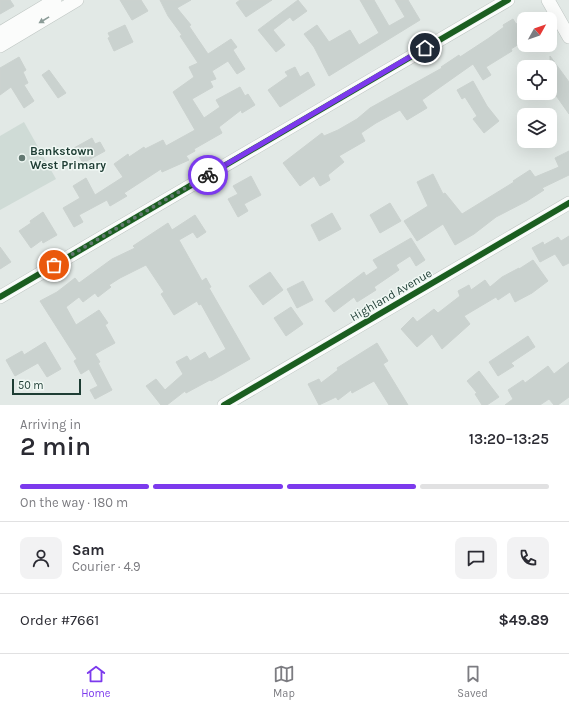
<!DOCTYPE html>
<meta charset="utf-8">
<style>
body{margin:0;font-family:Karla,sans-serif;background:#f2f2f3;color:#2b2b33;height:100vh;display:flex;flex-direction:column;font-size:15px;white-space:nowrap}
*{box-sizing:border-box;margin:0}
p{font-size:13px;color:#7c7c81}
.icon{flex:none;width:22px;height:22px;fill:none;stroke:currentColor;stroke-width:2;stroke-linecap:round;stroke-linejoin:round}
.map{position:relative;height:405px;overflow:hidden}
.drawer{display:flex;flex-direction:column;background:#fff;flex:1}
.drawer>*{flex:none}
.needle{width:26px;rotate:50deg}
.buttons{position:absolute;left:517px;top:12px;display:grid;gap:8px}
.buttons a{display:grid;place-items:center;width:40px;height:40px;border-radius:8px;background:#fff;box-shadow:0 4px 16px #0002;font-size:20px}
.scale{position:absolute;left:12px;bottom:10px;width:69px;box-sizing:border-box;padding-left:4px;border:2px solid #1e3d34;border-top:0;font-size:11px;line-height:14px;white-space:nowrap;color:#1e3d34;-webkit-text-stroke:3px #f0f8f4;paint-order:stroke}
.pin{position:absolute;display:grid;place-items:center;width:34px;height:34px;color:#fff;margin:-17px;border:2px solid #fff;border-radius:50%;box-shadow:0 1px 4px #0007}
.courier{position:absolute;display:grid;place-items:center;width:40px;height:40px;margin:-20px;border:3px solid #7c3aed;border-radius:50%;background:#fff;color:#222;box-shadow:0 1px 5px #0007}
.overview em{font-style:normal;font-weight:600}
.overview div{display:flex;flex-direction:column-reverse}
.overview{display:flex;align-items:center;justify-content:space-between;height:68px;padding:0 20px}
h1{font-size:26px;font-weight:600;line-height:30px}
.bar{display:grid;grid-template-columns:repeat(4,1fr);gap:6px 4px;align-content:center;height:48px;padding:0 20px}
.bar i{height:5px;border-radius:3px;background:#e1e1e2}
.bar .current{background:#7c3aed}
.bar p{grid-column:span 4}
.line{display:flex;align-items:center;gap:10px;padding:0 20px;border-top:1px solid #e1e1e2}
.line div{flex:1}
.round{display:grid;place-items:center;flex:none;width:42px;height:42px;border-radius:8px;background:#f2f2f3}
.dock{display:flex;justify-content:space-around;align-items:center;height:56px;border-top:1px solid #e1e1e2;background:#fff;font-size:11px;color:#7c7c81}
.dock a{display:grid;justify-items:center;gap:2px}
.dock .current{color:#7c3aed}
.map>svg:first-child{display:block}
</style>
<div class="map">
<svg width="569" height="405" viewBox="0 0 569 405">
<rect width="100%" height="100%" fill="#e2e9e6"/>
<path fill="#cfdbd6" d="M24,122l32,57 -56,31v-74z"/>
<path fill="#cad2cf" stroke="#cbd2cf" d="M0,0h10l4,6 -14,8z
M120,0h21l7,11 -16,9z
M160,0h31l-14,8 14,17 -2,1 19,28 23,-15 6,8 -4,3 12,19 -8,5 -9,-13 -16,10 4,8 -6,2 3,6 -21,12 12,19 16,-11 -4,-7 24,-13 5,9 3,-2 7,11 -13,8 -1,-3 -22,17 3,6 -28,16 1,2 -9,5 3,4 -27,12 -1,-3 -37,24 3,3 -17,10 -3,-6 -28,15 4,7 -9,5 -11,-19 17,-10 -7,-12 13,-8 9,17 28,-18 -9,-13 14,-10 1,3 15,-10 1,2 18,-9 3,6 29,-16 -22,-38 21,-15 -5,-10 9,-4 -18,-27 2,-1 -14,-19z
M240,0h32l-26,17 -10,-14z
M298,0l9,11 -14,10 -3,-4 -17,13 12,15 -9,7 -18,-22z
M360,0h14l15,26 16,-9 -10,-17h13l12,20 -91,56 -15,-29 -10,-13 13,-9 12,17 21,-12 9,15 20,-12z
M524,18v23l-13,8 1,2 -26,16 5,8 -8,5 -10,-16 -51,36 5,8 -20,12 -7,-10 -24,13 -15,10 4,8 -26,15 5,6 -16,13 2,5 -10,6 -6,-10 -14,10 -17,-23 39,-30 2,3 14,-6 19,-11 13,-11 72,-40 -1,-1 18,-12 1,2 29,-19 15,-11 -1,-2 10,-6 3,5z
M125,25l8,17 -19,9 -6,-13 2,-1 -2,-4z
M550,56l19,26v32l-19,-27z
M19,57l7,13 -3,2 5,11 -4,2 10,16 -10,7 -13,-21 -11,8v-27z
M295,67l5,10 8,-5 7,13 -35,22 -12,-17 20,-14 -3,-4z
M49,70l17,23 -8,5 -16,-23z
M473,81l14,25 12,15 -15,12 -11,-14 4,-3 -12,-19 -3,2 -5,-9z
M92,138l3,6 5,-2 5,9 -22,12 -9,-15z
M569,151v24l-27,13 2,2 -17,11 -31,16 -22,17 -19,11 -12,-21 -26,17 -13,-20 24,-15 -11,-24 16,-8 10,20 2,-1 17,21 52,-32 -1,-1 17,-11 5,7 24,-10 -4,-9z
M251,176l10,19 -17,9 4,7 -10,6 -10,-18 10,-5 -5,-8z
M390,203l11,18 -21,12 -10,-18z
M43,212l14,23 -14,8 -1,-3 -11,8 -12,-17 12,-8 -1,-2z
M332,213l9,16 -22,12 -8,-16z
M195,215l11,17 -9,6 -4,-6 -14,8 23,41 4,-3 5,9 -2,1 41,71 -39,22 -1,-1 -24,13 -1,-2 -18,14h-6l-15,-19 10,-7 9,11 18,-16 -7,-12 11,-6 3,5 15,-9 4,7 17,-10 -25,-45 -2,1 -2,-4 -23,14 -13,-21 3,-2 -18,-27 -26,13 -11,7 2,2 -13,10 -3,-4 -12,9 -4,-5 -13,10 10,18 23,-15 9,13 -3,2 10,18 -20,11 5,8 -2,1 14,27 -17,9 -5,-9 8,-4 -9,-17 -8,5 -7,-13 3,-2 -37,-58 17,-9 18,-14 4,5 33,-24 23,-11 -2,-2 35,-23 4,7z
M569,236v27l-6,3 -8,-12 -15,8 -8,-14 11,-6 1,3 14,-8 3,4z
M411,238l14,22 -9,6 -6,-10 -14,9 3,5 -25,17 2,3 -19,12 -3,-5 -20,15 -9,-11 39,-29 2,4 12,-8 -5,-8z
M0,247l11,15 -11,7z
M533,260l15,21 -16,12 -17,9 -5,-10 -12,8 -2,-3 -32,19 6,8 -28,25 -10,-15 -15,13 -16,-18 12,-12 4,5 17,-13 4,4 22,-17 -2,-5 11,-6 2,5 14,-10 5,7 12,-10 17,-9v1z
M270,272l13,18 -20,15 -14,-19z
M303,281l10,19 -16,8 -10,-19z
M291,307l12,17 -17,12 -12,-18z
M528,336l7,11 -24,16 3,3 -16,10 -9,-14z
M45,342l16,27 -14,8 -9,-14 -23,13 -9,-16 16,-9 2,4z
M377,343l11,18 -5,3 25,41h-19l-15,-24 -22,12 -1,-3 -13,10 -2,-3 -17,8 -11,-21 11,-5 2,4 17,-13 -1,-2z
M569,362v35l-11,8h-4l-5,-6 -9,6h-35l8,-6 -5,-9 15,-10 2,3 23,-17 6,8z
M479,371l20,26 -12,8h-5l-7,-11 2,-1 -10,-12z"/>
<g fill="none" stroke-linecap="round" stroke-linejoin="round">
<defs>
<path id="minor" d="M548,0l21,37
M0,33l55,-33
M0,46l77,-46
M0,297l508,-297
M224,405l345,-202"/>
</defs>
<use href="#minor" stroke="#bfc6c3" stroke-width="14"/>
<use href="#minor" stroke="#fbfcfb" stroke-width="13"/>
<defs>
<path id="cycleway" d="M0,297l508,-297
M224,405l345,-202"/>
</defs>
<use href="#cycleway" stroke="#f0f8f4" stroke-width="8"/>
<use href="#cycleway" stroke="#1b5e20" stroke-width="6"/>
</g>
<defs><path id="oneway-solid" d="M-6-.8H1V-3.2L6.5 0L1 3.2V.8H-6Z"/></defs>
<use fill="#8c9c98" href="#oneway-solid" transform="translate(44 20) rotate(149)"/>
<g fill="none" stroke-linecap="round" stroke-linejoin="round">
<path stroke="#637972" stroke-width="4" stroke-dasharray="0 7.2" d="M54,265l154,-90"/>
<path stroke="#7c3aed" stroke-width="5" d="M208,175l217,-127"/>
</g>
<circle fill="#637972" stroke="#f0f8f4" stroke-width="1.5" cx="22" cy="158" r="4"/>
<g text-anchor="middle" dominant-baseline="central" stroke-width="3" stroke-linejoin="round" paint-order="stroke">
<g font-size="12" font-weight="bold" fill="#1e3d34" stroke="#f0f8f4" text-anchor="start">
<text x="30" y="151">Bankstown<tspan x="30" dy="14">West Primary</tspan></text>
</g>
<g font-size="12" fill="#1e3d34" stroke="#f0f8f4">
<text transform="translate(391 295) rotate(-30)">Highland Avenue</text>
</g>
</g>
</svg>
<div class="buttons">
<a><svg class="needle" viewBox="-14 -14 28 28"><path d="M0-13l5 13h-10z" fill="#e53935"/><path d="M0 13l5-13h-10z" fill="#7c7c81"/></svg></a>
<a><svg class="icon" aria-label="locate" viewBox="0 0 24 24"><circle cx="12" cy="12" r="6"/><path d="M12 2v4M12 18v4M2 12h4M18 12h4"/></svg></a>
<a><svg class="icon" aria-label="layers" viewBox="0 0 24 24"><path d="M12 4l9 5-9 5-9-5zM3 14l9 5 9-5"/></svg></a>
</div>
<div class="scale">50 m</div>
<div class="pin" style="left:54px;top:265px;background:#ea580c"><svg class="icon" aria-label="bag" viewBox="0 0 24 24"><path d="M5 8h14l-1 12H6zM9 8a3 3 0 0 1 6 0"/></svg></div>
<div class="pin" style="left:425px;top:48px;background:#1f2937"><svg class="icon" aria-label="home" viewBox="0 0 24 24"><path d="M3 11l9-7 9 7M6 9v11h12V9"/></svg></div>
<div class="courier" style="left:208px;top:175px"><svg class="icon" aria-label="bike" viewBox="0 0 24 24"><circle cx="6" cy="16" r="4"/><circle cx="18" cy="16" r="4"/><path d="M6 16l4-8h5l3 8M10 8l3 8H6M13 5h3"/></svg></div>
</div>
<section class="drawer">
<div class="overview"><div><h1>2 min</h1><p>Arriving in</p></div><em>13:20–13:25</em></div>
<div class="bar"><i class="current"></i><i class="current"></i><i class="current"></i><i></i><p>On the way · 180 m</p></div>
<div class="line" style="height:72px"><a class="round"><svg class="icon" aria-label="person" viewBox="0 0 24 24"><circle cx="12" cy="8" r="4"/><path d="M4 21q1-7 8-7t8 7"/></svg></a><div><b>Sam</b><p>Courier · 4.9</p></div><a class="round"><svg class="icon" aria-label="chat" viewBox="0 0 24 24"><path d="M4 5h16v11H9l-5 4z"/></svg></a><a class="round"><svg class="icon" aria-label="phone" viewBox="0 0 24 24"><path d="M5 4h4l2 5-3 2q2 4 5 5l2-3 5 2v4C11 20 4 13 5 4z"/></svg></a></div>
<div class="line" style="height:52px"><div>Order #7661</div><b>$49.89</b></div>
</section>
<nav class="dock">
<a class="current"><svg class="icon" aria-label="home" viewBox="0 0 24 24"><path d="M3 11l9-7 9 7M6 9v11h12V9"/></svg>Home</a>
<a><svg class="icon" aria-label="map" viewBox="0 0 24 24"><path d="M3 6l6-2 6 2 6-2v14l-6 2-6-2-6 2zM9 4v14M15 6v14"/></svg>Map</a>
<a><svg class="icon" aria-label="saved" viewBox="0 0 24 24"><path d="M7 4h10v16l-5-4-5 4z"/></svg>Saved</a>
</nav>
